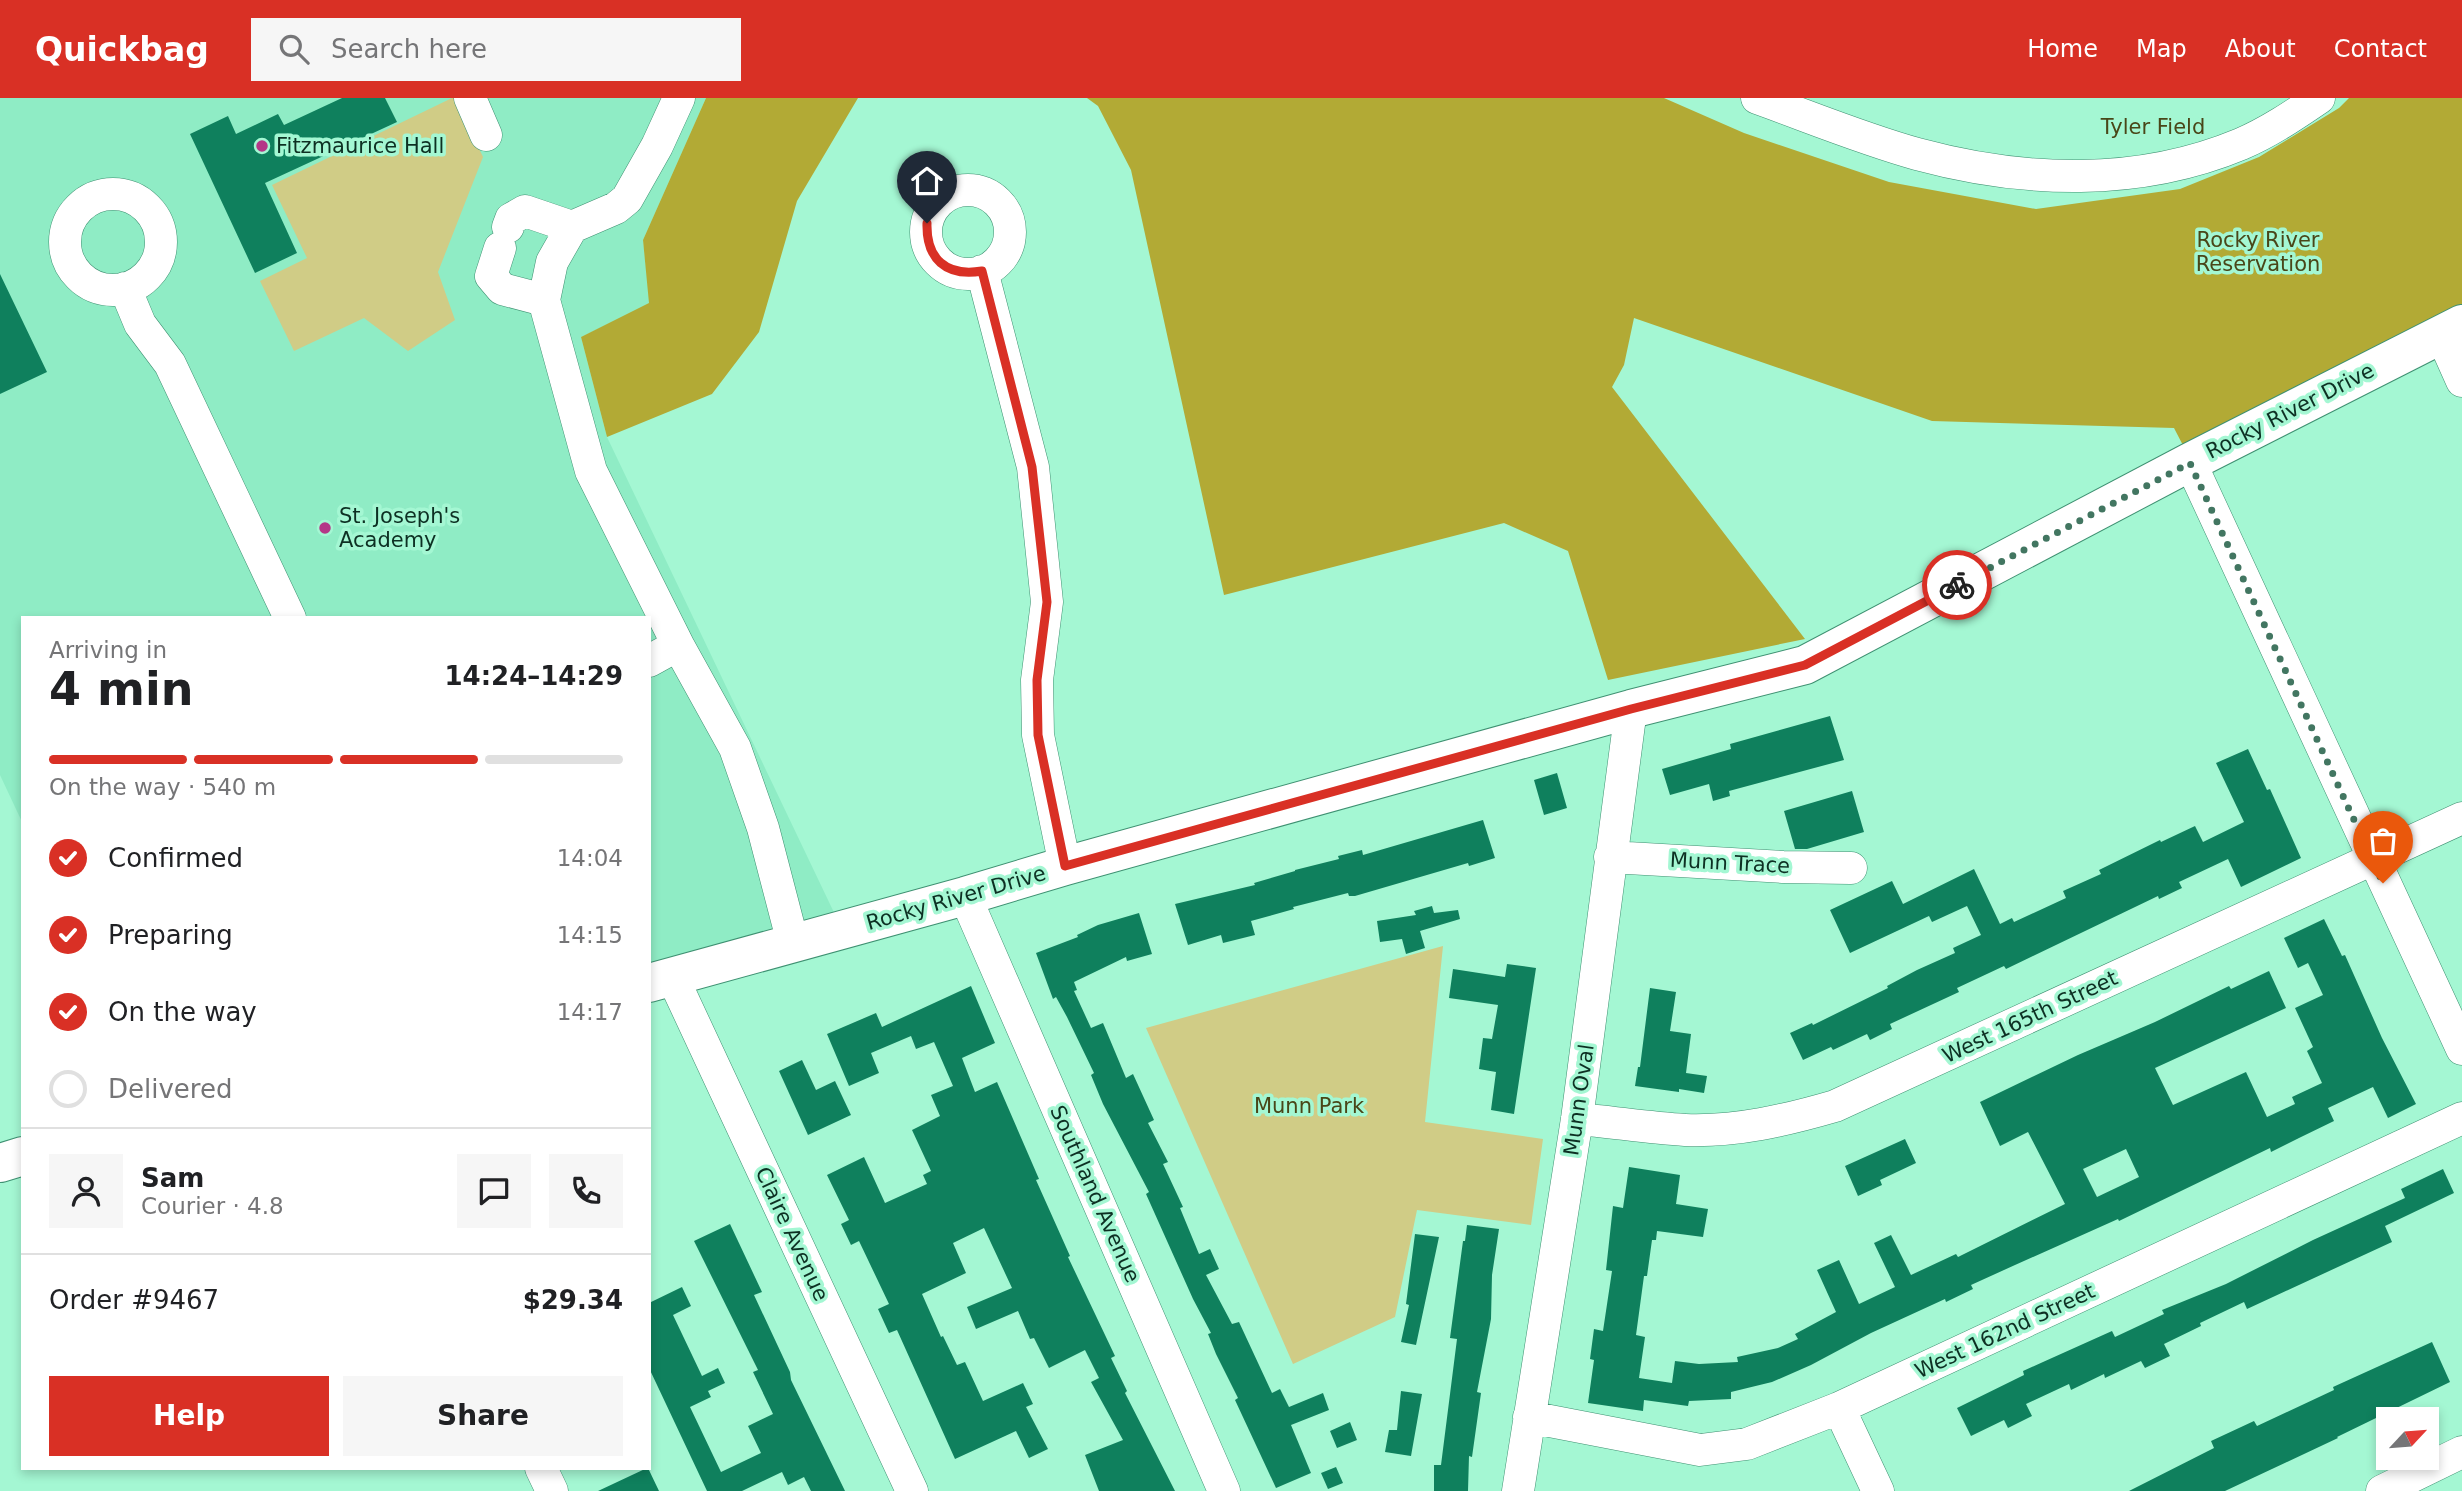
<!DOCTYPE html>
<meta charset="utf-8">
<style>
body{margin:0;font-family:"DejaVu Sans",sans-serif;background:#f6f6f6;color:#202124;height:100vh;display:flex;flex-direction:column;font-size:26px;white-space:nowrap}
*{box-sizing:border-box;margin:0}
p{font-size:23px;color:#757577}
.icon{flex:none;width:38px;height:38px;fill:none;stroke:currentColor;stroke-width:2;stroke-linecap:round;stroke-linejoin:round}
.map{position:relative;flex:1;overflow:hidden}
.panel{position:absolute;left:21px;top:518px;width:630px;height:854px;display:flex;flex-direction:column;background:#fff;border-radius:0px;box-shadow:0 4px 10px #0003}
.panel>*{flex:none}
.needle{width:46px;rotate:64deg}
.fabs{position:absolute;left:2376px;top:1309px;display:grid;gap:14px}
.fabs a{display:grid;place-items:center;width:63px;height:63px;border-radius:0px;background:#fff;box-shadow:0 4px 10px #0003;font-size:35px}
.pin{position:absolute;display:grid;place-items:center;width:60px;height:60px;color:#fff;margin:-72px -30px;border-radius:50% 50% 50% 0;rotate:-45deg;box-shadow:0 0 7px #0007}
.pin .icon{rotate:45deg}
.courier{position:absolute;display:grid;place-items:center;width:70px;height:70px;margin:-35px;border:5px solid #d93025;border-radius:50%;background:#fff;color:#222;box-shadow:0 2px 9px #0007}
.summary em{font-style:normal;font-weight:700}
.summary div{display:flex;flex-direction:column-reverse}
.summary{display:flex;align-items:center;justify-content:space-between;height:119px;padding:0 28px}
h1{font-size:46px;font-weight:700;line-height:52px}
.bar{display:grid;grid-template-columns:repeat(4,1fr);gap:10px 7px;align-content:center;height:84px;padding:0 28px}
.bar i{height:9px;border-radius:5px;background:#e0e0e0}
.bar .current{background:#d93025}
.bar p{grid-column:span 4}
.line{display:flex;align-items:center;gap:18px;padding:0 28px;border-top:2px solid #e0e0e0}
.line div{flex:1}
.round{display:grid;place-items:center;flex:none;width:74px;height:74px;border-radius:0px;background:#f6f6f6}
ol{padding:0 28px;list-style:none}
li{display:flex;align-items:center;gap:21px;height:77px}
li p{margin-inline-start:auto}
li .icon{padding:7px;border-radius:50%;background:#d93025;color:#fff;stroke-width:4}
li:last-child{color:#757577}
li i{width:38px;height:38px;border:4px solid #e0e0e0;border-radius:50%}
.primary-button{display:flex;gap:14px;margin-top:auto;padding:14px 28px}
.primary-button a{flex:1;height:80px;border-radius:0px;background:#d93025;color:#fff;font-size:28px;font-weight:700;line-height:80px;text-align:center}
.primary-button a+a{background:#f6f6f6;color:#202124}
header{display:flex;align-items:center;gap:42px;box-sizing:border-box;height:98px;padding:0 35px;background:#d93025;color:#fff}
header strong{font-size:33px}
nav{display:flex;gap:38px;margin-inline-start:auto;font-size:24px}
.search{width:490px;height:63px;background:#f6f6f6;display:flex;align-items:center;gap:18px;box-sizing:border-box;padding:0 24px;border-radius:0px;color:#757577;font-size:26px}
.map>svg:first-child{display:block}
</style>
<header>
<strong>Quickbag</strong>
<div class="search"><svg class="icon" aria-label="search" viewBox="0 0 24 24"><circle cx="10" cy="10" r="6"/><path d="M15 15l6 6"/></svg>Search here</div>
<nav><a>Home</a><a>Map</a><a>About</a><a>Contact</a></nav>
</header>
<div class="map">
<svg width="2462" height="1393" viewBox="0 0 2462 1393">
<rect width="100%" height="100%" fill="#a4f7d3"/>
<path fill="#8fecc5" d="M0,0h706l-63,142 7,64 -69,33 26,100 232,486 -190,45v-350h-626v206l-23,-49z"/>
<path fill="#d0cc86" d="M452,0h3l28,59 -45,115 17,48 -47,31 -44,-33 -70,33 -34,-70 47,-23 -35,-73z
M1443,848l-18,176 118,17 -12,86 -114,-15 -22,107 -102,47 -147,-336z"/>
<path fill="#b2aa35" d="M706,0h152l-61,103 -38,131 -47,62 -105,43 -26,-100 68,-34 -6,-63z
M1087,0h577l80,35 145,49 147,27 144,-20 79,-32 80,-49 10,-10h113v223l-274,134 -14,-27 -242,-7 -298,-103 -10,47 -12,22 193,252 -197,41 -40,-129 -64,-28 -280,72 -93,-425 -33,-64z"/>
<path fill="#0f805d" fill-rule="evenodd" d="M342,0h43l12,24 -132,61 32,70 -42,20 -65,-139 38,-18 8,18 42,-20 6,11z
M0,176l47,98 -47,22z
M1830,618l14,44 -115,31 1,5 -17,5 -4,-17 -39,11 -8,-26 69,-20 -1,-5z
M2248,651l19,41 3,-1 31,69 -60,29 -13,-28 -49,23 3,6 -23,11 -1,-3 -152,73 -2,-3 -47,22 2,4 -69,32 2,5 -22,11 -3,-6 -34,16 -2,-3 -28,13 -13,-27 22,-10 1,2 75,-37 -1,-2 30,-16 38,-17 -2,-5 28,-13 -14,-29 -35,16 -3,-6 -79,37 -20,-43 62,-29 11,23 71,-35 26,55 12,-6 2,4 52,-24 -3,-7 38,-17 -2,-4 61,-30 1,2 34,-16 8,16 41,-20 -28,-59z
M1557,675l10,35 -23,7 -10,-35z
M1852,693l12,41 -57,17h-12l-11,-38z
M1483,722l12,38 -26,8 -1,-3 -113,33h-6l-1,-3 -55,14 1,2 -43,12 4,14 -32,8 -2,-8 -33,10 -13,-41 80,-19 -1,-2 41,-12v-1l44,-11 -1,-3 24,-6 1,5z
M1432,808l2,7 24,-3 2,9 -40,12 5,17 -19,6 -4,-15 -22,3 -3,-21 39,-6 -2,-4z
M1139,815l13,41 -25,7 -1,-4 -52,25 3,8 -3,1 17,37 12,-5 23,55 7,-4 21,46 -6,3 20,39 -5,2 20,43 -3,1 19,46 11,-5 9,20 -13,6 26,49 7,-2 33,71 8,-4 9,18 34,-14 6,17 -38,15 20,48 -35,15 -41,-88 3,-2 -22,-44 -8,-20 3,-1 -18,-34 -47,-105 3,-2 -46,-88 -12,-29 3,-2 -27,-56 -11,-20 -3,2 -17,-46 42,-16 -1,-2 21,-10z
M2324,821l18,37 3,-1 37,83 34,66 -28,14 -15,-31 -45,21 6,13 -35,17 -28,14 -1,-4 -151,73 -1,-2 -103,46 -44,20 2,4 -27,13 -1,-3 -74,34 -60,32 -39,17 -41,10v7l-42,2 -1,5 -44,-6 -1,11 -55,-8 6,-43 -4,-1 4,-30 9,2 9,-60 -6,-1 7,-64 10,2 6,-41 51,8 -4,29 32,5 -5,28 -46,-6 -1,9h-4l-5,36h-3l-8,59 9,2 -6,41 33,5 3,-22 24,3 39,-2 -1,-5 41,-9 20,-9 -3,-5 41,-22 -19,-42 22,-10 20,44 36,-17 -21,-44 17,-8 20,40 45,-21 2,3 107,-53 -37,-72 -28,14 -20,-44 98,-47 77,-33 74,-36 2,3 38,-18 17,37 -131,60 18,37 73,-33 21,45 28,-13 -3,-7 30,-14 -15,-32 6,-4 -18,-39 28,-13 -15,-32 -10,5 -14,-30zM2126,1051l13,28 -42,20 -14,-28z
M1507,866l29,4 -22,146 -23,-4 5,-38 -17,-3 4,-31 9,1 6,-34 -49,-7 4,-29 52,8z
M971,888l24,57 -33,15 13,34 22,-10 42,97 -3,1 34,76 -2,1 47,99 -4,2 16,33 -2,2 50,98h-76l-14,-36 38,-15 -32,-58 8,-4 -14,-28 -36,18 -15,-30 -4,1 -12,-28 -42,18 -9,-22 45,-19 -28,-60 -31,15 13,30 -44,21 19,43 2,-1 14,29 8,-3 18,39 40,-18 10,21 -7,3 22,42 -19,9 -13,-27 -61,28 -58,-129 -8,3 -11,-24 11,-5 -30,-63 -8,4 -10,-21 8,-4 -22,-45 37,-18 21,46 42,-19 -4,-9 8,-4 -19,-41 28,-14 -9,-21 22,-9 -19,-44 -18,7 -5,-13 -40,17 8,20 -30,13 -22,-52 49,-21 6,14z
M1650,890l26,4 -6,39 21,3 -5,39 21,3 -3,17 -25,-4v3l-44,-6 3,-19h2z
M802,962l14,30 19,-9 16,34 -43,20 -29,-64z
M1905,1041l11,24 -36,17 2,5 -24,11 -13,-30z
M2443,1071l11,24 -69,33 7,16 -145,67 -3,-7 -44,21 1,3 -37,18 6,12 -25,12 -4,-7 -36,17 -1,-4 -33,16 -2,-6 -43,20 6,12 -24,12 -4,-8 -33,16 -14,-28 67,-33 -1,-4 20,-9 69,-31 3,6 49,-23 -2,-4 64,-26 87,-44 92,-42 -4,-9z
M730,1126l32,68 -8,3 36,77 1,8 54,111h-34l-7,-14 -16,8 -6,-13 -40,19h-35l-58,-123v-65l33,-16 9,19 -18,9 29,61 16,-8 7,15 -17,8 3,6 -21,10 31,65 40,-19 -13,-27 25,-12 -20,-42 5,-2 -64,-129z
M1467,1127l32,4 -7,46 -1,44 -14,73 4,1 -9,64 -3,-1 -1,35h-34v-26h7l16,-126 -7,-1 13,-97h2z
M1415,1136l24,3 -23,108 -15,-3 8,-37 -3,-1z
M2432,1244l18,40 -113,55 1,1 -113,53h-96l85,-43 -3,-7 43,-20 3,5 77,-36 -1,-3z
M1401,1293l21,3 -11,62 -26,-4 4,-22h8z
M1350,1324l7,18 -20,8 -7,-17z
M1336,1369l7,16 -15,6 -7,-16z
M648,1370l11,23h-61l49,-23z"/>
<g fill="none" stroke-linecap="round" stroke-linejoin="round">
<defs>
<path id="minor" d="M470,0l16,37
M679,0l-22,48 -30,53 -11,9 -44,19 -20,35 -8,38 47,171 87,174 57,103 28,80 30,115
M1757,0c53,19 106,41 160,56 107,29 221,33 324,-10 28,-12 53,-29 78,-46
M926 134a42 42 0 1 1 84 0a42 42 0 1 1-84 0Z
M65 144a48 48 0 1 1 96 0a48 48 0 1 1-96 0Z
M508,129l3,-8 14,-8 47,16
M500,150l-9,28 11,13 42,11
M982,173l51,196 14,135 -10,78 1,55 27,131
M125,190l15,36 30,40 120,254
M2441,236l21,47
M2190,364l272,587
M649,563l29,-16
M1610,759l173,10 68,1
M965,798l259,595
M672,878l240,515
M1577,1021c36,3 72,9 108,11 51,2 102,-10 150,-24l627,-288
M1839,1310l39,83
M1529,1319l171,33 47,-6 92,-36 623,-290
M541,1370l11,23
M1518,1393l59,-372 54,-410
M2382,1393l80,-39"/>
<path id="major" d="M649,885l316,-87 100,-30 566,-157 174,-44 385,-203 272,-138
M0,1065l23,-7"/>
</defs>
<use href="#minor" stroke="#3f9172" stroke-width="33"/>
<use href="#major" stroke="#3f9172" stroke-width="40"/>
<use href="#minor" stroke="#fff" stroke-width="32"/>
<use href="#major" stroke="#fff" stroke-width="38"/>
</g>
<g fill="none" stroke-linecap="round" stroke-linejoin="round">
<path stroke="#427661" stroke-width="7" stroke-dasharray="0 12.6" d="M1957,487l233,-122 193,420"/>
<path stroke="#d93025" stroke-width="9" d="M927,125c-1,36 19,54 55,48l50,196 15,135 -10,78 1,55 27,131 566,-157 174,-44 152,-80"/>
</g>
<g fill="#b43787" stroke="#a4f7d3" stroke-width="2.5">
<circle cx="262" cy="48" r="7"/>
<circle cx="325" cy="430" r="7"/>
</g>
<g text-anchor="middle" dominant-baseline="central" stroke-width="7" stroke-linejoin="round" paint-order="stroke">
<g font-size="21" fill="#494618" stroke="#a4f7d3">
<text x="2153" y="29">Tyler Field</text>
<text x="2258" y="142">Rocky River<tspan x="2258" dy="24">Reservation</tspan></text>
<text x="1309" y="1008">Munn Park</text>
</g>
<g font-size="21" fill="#0d3023" stroke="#a4f7d3" text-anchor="start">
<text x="276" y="48">Fitzmaurice Hall</text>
<text x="339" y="418">St. Joseph's<tspan x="339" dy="24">Academy</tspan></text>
</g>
<g font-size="21" fill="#0d3023" stroke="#a4f7d3">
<text transform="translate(2290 313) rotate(-27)">Rocky River Drive</text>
<text transform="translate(1730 765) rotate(3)">Munn Trace</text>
<text transform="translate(956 800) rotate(-16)">Rocky River Drive</text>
<text transform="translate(2030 919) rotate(-25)">West 165th Street</text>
<text transform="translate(1579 1002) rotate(-82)">Munn Oval</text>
<text transform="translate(1095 1096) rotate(66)">Southland Avenue</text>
<text transform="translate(792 1136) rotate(65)">Claire Avenue</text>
<text transform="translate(2005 1233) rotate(-25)">West 162nd Street</text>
</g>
</g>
</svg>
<div class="fabs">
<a><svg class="needle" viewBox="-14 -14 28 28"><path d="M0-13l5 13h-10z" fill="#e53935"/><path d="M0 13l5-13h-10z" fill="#757577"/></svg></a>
</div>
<div class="pin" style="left:2383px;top:785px;background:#ea580c"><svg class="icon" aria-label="bag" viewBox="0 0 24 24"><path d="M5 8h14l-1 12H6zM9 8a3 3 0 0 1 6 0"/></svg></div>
<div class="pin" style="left:927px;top:125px;background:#1f2937"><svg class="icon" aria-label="home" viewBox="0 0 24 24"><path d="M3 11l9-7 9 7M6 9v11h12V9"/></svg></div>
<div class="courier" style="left:1957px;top:487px"><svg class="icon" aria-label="bike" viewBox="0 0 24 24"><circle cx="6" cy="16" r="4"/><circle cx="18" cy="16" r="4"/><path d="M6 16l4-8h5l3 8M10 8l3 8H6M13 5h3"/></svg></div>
<section class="panel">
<div class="summary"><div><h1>4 min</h1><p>Arriving in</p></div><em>14:24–14:29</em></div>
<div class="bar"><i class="current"></i><i class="current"></i><i class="current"></i><i></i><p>On the way · 540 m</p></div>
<ol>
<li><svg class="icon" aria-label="check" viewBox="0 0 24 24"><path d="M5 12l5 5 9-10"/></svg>Confirmed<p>14:04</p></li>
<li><svg class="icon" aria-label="check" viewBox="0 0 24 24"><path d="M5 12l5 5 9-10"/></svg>Preparing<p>14:15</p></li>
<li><svg class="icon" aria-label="check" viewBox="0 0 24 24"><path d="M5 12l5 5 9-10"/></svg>On the way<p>14:17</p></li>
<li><i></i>Delivered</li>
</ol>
<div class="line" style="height:126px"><a class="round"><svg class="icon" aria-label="person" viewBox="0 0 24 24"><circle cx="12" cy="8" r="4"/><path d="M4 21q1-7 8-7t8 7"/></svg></a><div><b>Sam</b><p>Courier · 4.8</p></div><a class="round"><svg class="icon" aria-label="chat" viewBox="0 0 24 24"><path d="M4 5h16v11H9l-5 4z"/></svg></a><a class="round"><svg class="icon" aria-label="phone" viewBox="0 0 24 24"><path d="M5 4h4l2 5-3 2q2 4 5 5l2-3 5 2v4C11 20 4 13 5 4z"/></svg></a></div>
<div class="line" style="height:91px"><div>Order #9467</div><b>$29.34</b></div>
<div class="primary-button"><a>Help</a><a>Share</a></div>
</section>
</div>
